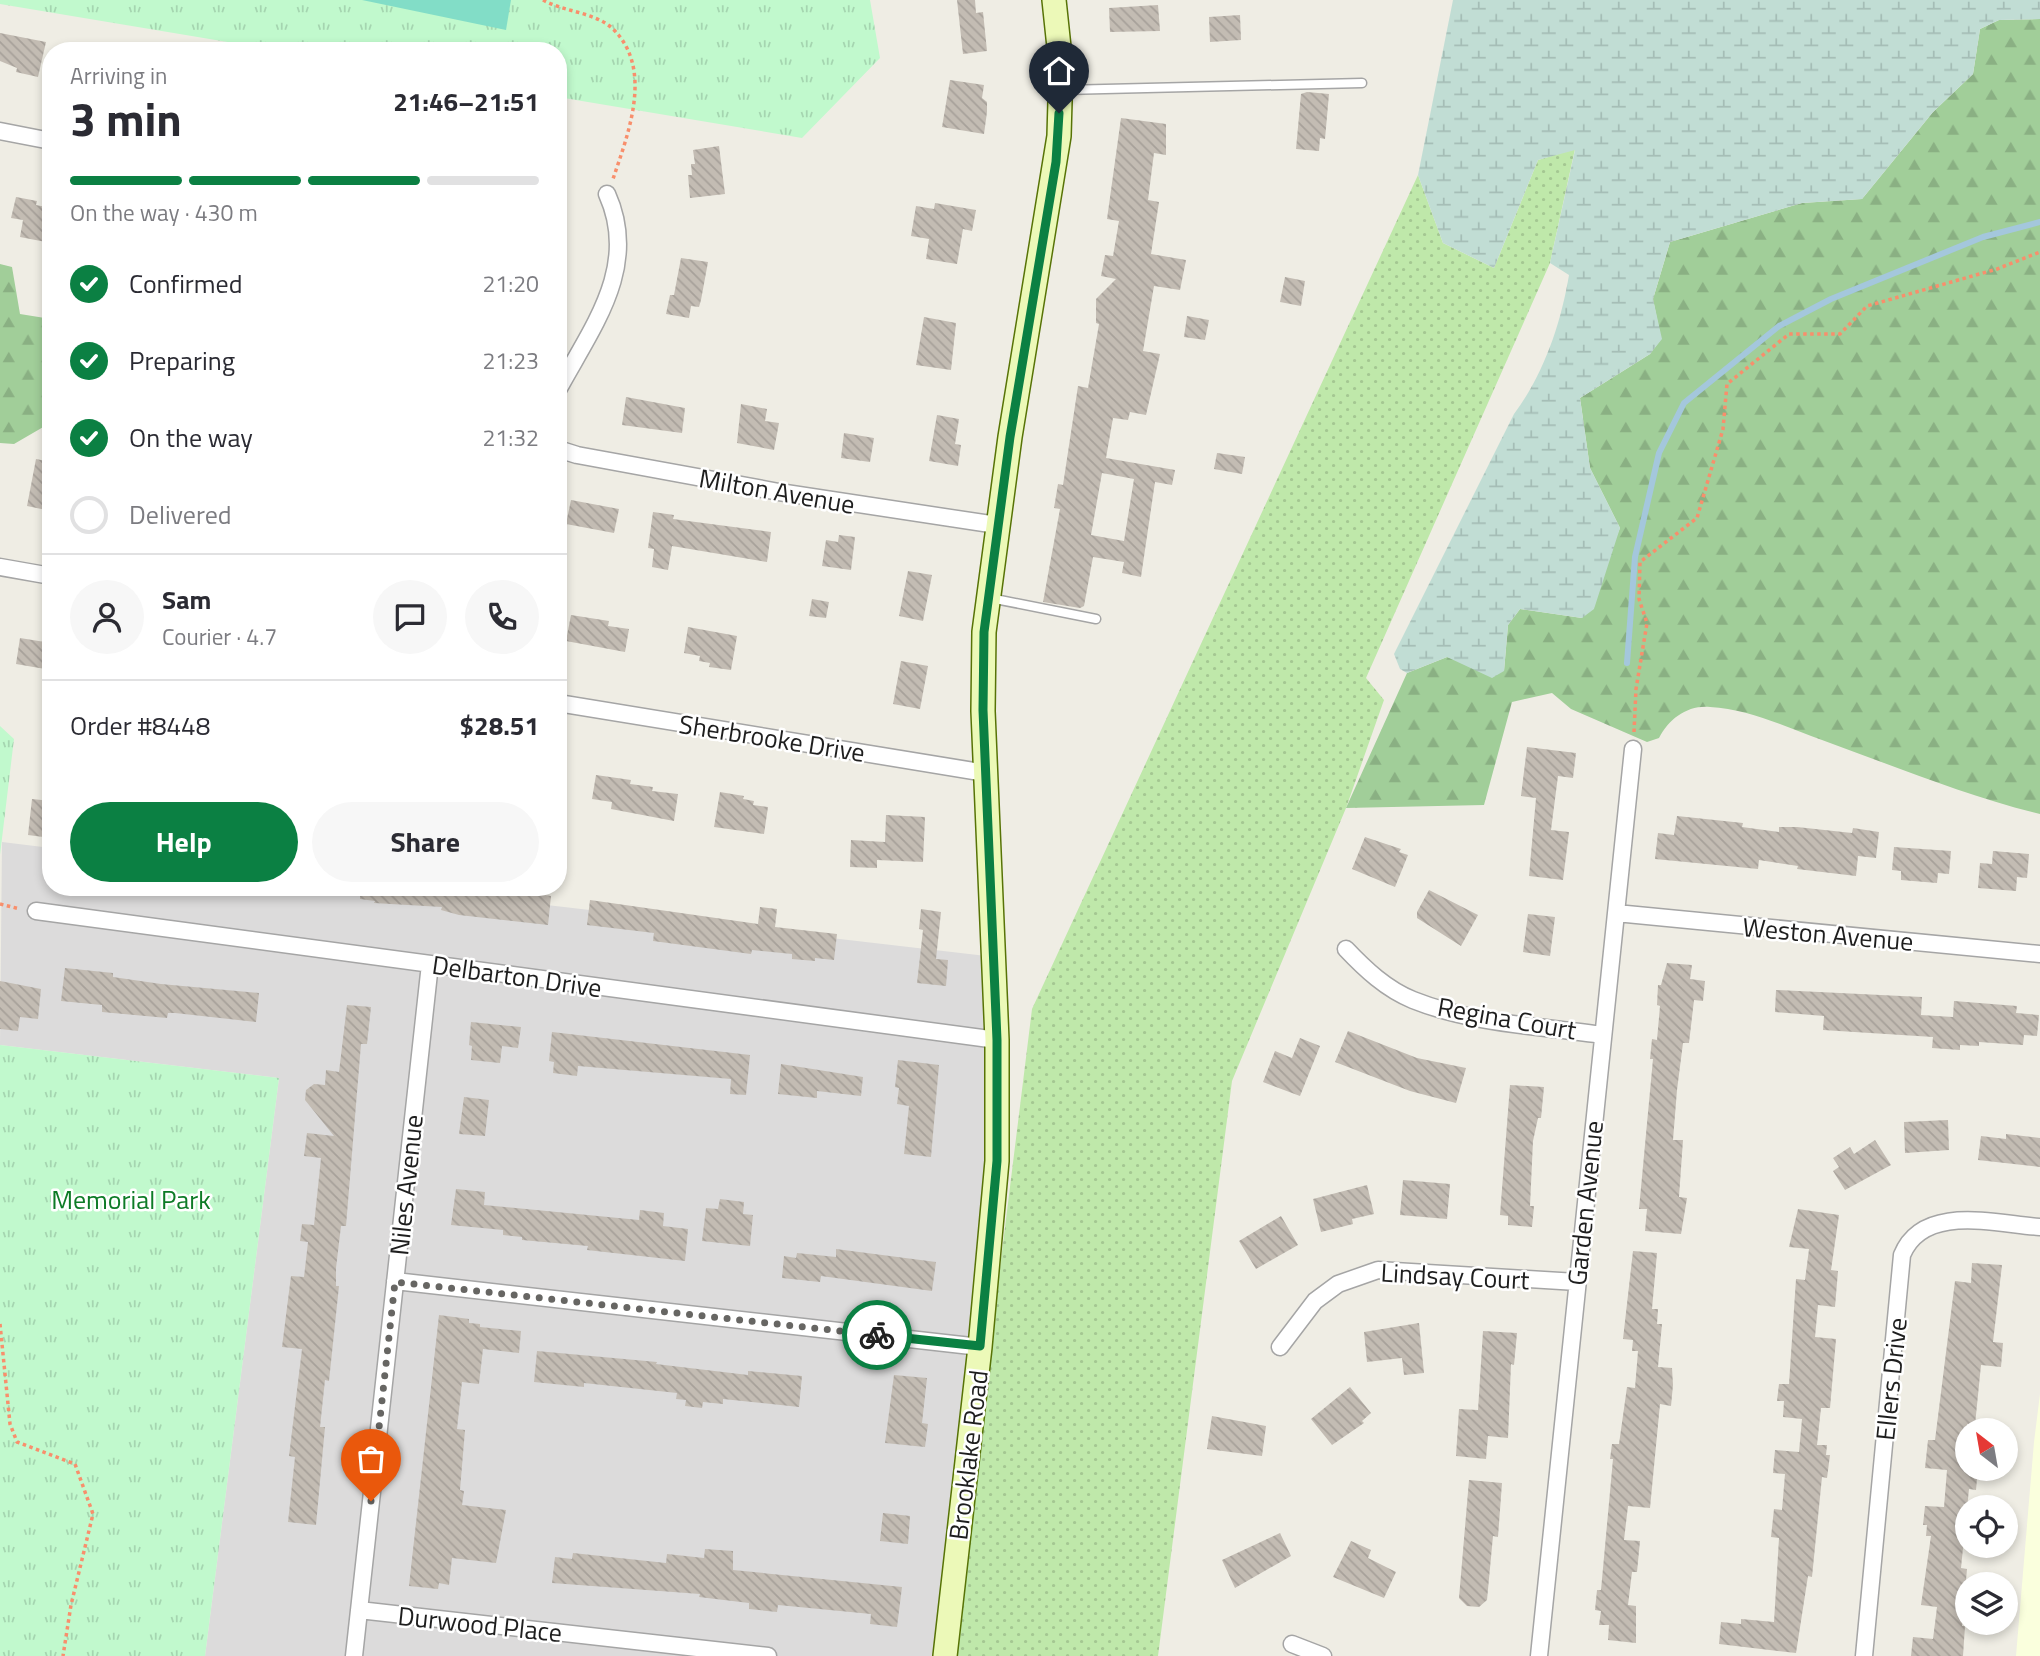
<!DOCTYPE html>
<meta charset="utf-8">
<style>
body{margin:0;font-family:"Titillium Web",sans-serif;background:#f7f7f7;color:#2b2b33;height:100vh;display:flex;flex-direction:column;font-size:26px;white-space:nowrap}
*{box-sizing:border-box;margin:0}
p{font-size:23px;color:#7c7c81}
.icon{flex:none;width:38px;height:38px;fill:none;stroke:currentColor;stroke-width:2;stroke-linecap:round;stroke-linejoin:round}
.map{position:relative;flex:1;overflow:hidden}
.sheet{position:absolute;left:42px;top:42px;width:525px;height:854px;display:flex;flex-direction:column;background:#fff;border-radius:28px;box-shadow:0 4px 10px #0003}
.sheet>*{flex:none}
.needle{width:46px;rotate:329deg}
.buttons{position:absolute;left:1955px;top:1418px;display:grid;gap:14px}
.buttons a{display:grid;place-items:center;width:63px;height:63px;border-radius:50%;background:#fff;box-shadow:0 4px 10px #0003;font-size:35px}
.pin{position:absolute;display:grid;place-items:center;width:60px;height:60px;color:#fff;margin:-72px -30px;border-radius:50% 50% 50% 0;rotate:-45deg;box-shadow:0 0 7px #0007}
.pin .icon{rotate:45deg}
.courier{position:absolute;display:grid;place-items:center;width:70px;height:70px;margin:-35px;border:5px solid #0b8043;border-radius:50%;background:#fff;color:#222;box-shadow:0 2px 9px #0007}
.overview em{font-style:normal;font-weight:700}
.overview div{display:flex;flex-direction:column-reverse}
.overview{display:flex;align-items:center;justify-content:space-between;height:119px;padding:0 28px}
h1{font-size:46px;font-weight:700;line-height:52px}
.bar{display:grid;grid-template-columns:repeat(4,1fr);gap:10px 7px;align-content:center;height:84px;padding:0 28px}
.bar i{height:9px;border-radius:5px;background:#e1e1e2}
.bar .on{background:#0b8043}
.bar p{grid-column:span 4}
.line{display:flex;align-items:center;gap:18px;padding:0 28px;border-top:2px solid #e1e1e2}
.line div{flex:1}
.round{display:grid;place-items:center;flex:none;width:74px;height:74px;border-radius:37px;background:#f7f7f7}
ol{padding:0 28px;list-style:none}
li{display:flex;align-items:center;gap:21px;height:77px}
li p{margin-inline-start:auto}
li .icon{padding:7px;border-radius:50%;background:#0b8043;color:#fff;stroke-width:4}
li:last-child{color:#7c7c81}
li i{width:38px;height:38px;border:4px solid #e1e1e2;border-radius:50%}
.action{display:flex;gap:14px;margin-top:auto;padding:14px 28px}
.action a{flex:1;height:80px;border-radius:42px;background:#0b8043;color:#fff;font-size:28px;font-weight:700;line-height:80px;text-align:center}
.action a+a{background:#f7f7f7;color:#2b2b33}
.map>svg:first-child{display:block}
</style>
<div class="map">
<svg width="2040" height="1656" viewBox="0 0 2040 1656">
<defs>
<pattern id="grass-dots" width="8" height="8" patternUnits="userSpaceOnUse" patternTransform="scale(1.75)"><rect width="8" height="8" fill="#bfe8aa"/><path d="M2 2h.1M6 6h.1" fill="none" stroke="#a4c792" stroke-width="1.8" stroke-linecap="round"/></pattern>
<pattern id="forest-firs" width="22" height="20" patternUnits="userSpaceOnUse" patternTransform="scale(1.75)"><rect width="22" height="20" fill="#a1ce99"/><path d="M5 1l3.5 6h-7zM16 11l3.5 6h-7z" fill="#8ab083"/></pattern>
<pattern id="wetland-marsh" width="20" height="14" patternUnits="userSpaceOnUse" patternTransform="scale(1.75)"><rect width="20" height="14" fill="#c1ddd4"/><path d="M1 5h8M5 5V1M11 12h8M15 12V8" fill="none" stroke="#a5bdb6"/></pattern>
<pattern id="park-tufts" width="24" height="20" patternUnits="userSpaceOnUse" patternTransform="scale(1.75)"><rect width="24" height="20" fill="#c1f9cd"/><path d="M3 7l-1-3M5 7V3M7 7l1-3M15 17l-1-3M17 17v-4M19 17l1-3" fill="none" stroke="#a5d5b0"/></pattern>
<pattern id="building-back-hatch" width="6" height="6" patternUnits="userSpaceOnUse" patternTransform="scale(1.75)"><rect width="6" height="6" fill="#c3bcb3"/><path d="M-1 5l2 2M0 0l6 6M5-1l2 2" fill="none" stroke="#a7a19a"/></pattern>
</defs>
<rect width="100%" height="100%" fill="#efede4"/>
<path fill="#dcdbdb" d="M2,842l49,6v39h341l603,70 2,83 -52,616h-740l74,-578 -279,-33z"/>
<path fill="#faffdd" d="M2040,1394v262h-24l18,-214z"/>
<path fill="url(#grass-dots)" d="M1575,149l-25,114 -184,415 18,22 -38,108 -114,273 -74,575h-206l80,-647 386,-834 25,68 51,25 44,-108z"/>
<path fill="url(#forest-firs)" d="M2040,19v795c-74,-18 -146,-48 -218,-74 -36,-13 -73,-31 -112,-33 -23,-2 -41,12 -51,31l-12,4 -76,-33 -19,-16 -40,9 -28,103 -138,3 61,-135 40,-16 57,14 4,-46 12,-16 62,9 38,-90 -30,-60 -10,-70 70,-44 11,-15 -8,-40 17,-57 132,-39 60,-4 71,-87 40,-38 7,-45 19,-9z
M0,264l12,3 8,47 31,5v112l-6,-5 -31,18 -14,-1z"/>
<path fill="url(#wetland-marsh)" d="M1453,0h587v19l-41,1 -19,9 -7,45 -40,38 -71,87 -60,4 -132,39 -17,57 9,40 -12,15 -70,44 10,70 30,60 -26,81 -12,9 -62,-9 -12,16 -4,46 -12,7 -45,-21 -40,16 -7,-4 -6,-15 120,-240c30,-40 47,-91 55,-139l-19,-12 25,-113 -37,10 -44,108 -51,-25 -25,-68z"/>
<path fill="url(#park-tufts)" d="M0,0h870l10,58 -78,80 -244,-41v-46h-277l-281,-47z
M0,726l14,13 -14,116z
M0,1045l279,33 -74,578h-205z"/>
<path fill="#82ddc7" d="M362,0h149l-5,30z"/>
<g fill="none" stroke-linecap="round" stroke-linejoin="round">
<path stroke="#a4c7dc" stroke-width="6" d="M1627,663l8,-106 24,-104 25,-50 95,-77 52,-27 152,-62 57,-15"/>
</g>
<path fill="url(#building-back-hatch)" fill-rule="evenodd" d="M957,0h18l1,13 7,-1 4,39 -24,3z
M1158,5l2,26 -50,1 -1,-24z
M1240,15l1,25 -31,2 -1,-25z
M0,33l46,9 -8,35 -22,-5 1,-4 -17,-7z
M950,80l34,5 -2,13 5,4v10l-3,22 -42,-7z
M1307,92l22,2 -4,45 -5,-1 -1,13 -23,-2 5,-55z
M1121,118l45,6v31l-12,-2 -6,47 11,2 -8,52 35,6 -6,30 -26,-4 -11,65 17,3 -14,61 -16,-3 -2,8 -15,-2 -7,40 69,12 -3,15 -17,-3 -14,95 -19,-4 2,-11 -31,-5 -9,49 -4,2 -37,-6 17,-93 -6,-1 4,-24 5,1 15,-99 10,2 11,-64 -3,-1v-24l20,-20 -15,-3 4,-21 8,1 6,-35 -12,-2zM1102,473l32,6 -10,62 -33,-6z
M719,146l6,48 -35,4 -2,-23h4l-1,-11h4l-2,-14z
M16,197l21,4 -1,4 15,3v35l-31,-6 3,-17 -12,-2z
M935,203l41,7 -4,21 -9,-2 -6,35 -31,-5 3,-20 -18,-3 5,-30 18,3z
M681,258l27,4 -7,38 -2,7 -8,-1 -2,12 -23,-4 4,-19h4z
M1285,277l20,4 -4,25 -21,-4z
M1187,316l22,4 -4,20 -21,-3z
M924,317l32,6 -5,47 -35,-5z
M626,397l59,11 -3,25 -60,-8z
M741,404l26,5 -2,12 14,2 -5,27 -37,-7z
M937,415l22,4 -4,25 6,1 -3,21 -29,-5z
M844,433l30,5 -4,24 -29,-4z
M1217,453l28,4 -3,17 -28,-5z
M36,459l15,3v49l-24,-5z
M571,500l48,9 -5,24 -48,-9z
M653,512l21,3 -1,4 98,13 -4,30 -95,-16 -4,24 -16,-3 2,-18 -6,-1z
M839,535l16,2 -4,33 -29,-4 4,-26 12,2z
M908,571l24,4 -9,46 -24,-5z
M812,599l17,3 -3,16 -17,-2z
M571,615l38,6 -1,5 21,3 -4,23 -59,-11z
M688,627l49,9 -6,34 -22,-3 1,-4 -11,-2 1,-5 -16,-3z
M20,638l31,5v27l-35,-6z
M901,661l27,5 -8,43 -27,-5z
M1527,747l49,6 -3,25 -15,-2 -7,54 18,2 -6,48 -34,-4 7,-78 -15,-2z
M596,775l35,5 -1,4 23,3 -1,4 26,3 -4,27 -63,-12 1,-7 -20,-3z
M720,792l24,4 -1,3 11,2 -1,4 15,2 -4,27 -50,-7z
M32,799l19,2v37l-23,-3z
M886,815l39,2 -2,45 -46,-2v8l-27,-1 1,-27 34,2z
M1677,816l66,7 -1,4 37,5v-5h18l55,6 1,-5 26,4 -3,26 -18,-2 -2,20 -59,-7 1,-3 -39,-6 -1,9 -103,-10 3,-26 16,2z
M1365,837l36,12 -2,3 9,3 -13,32 -43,-18z
M1894,847l57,4 -2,23 -11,-1 -1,10 -36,-3v-9l-9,-1z
M1993,851l36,3 -2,24 -10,-1 -1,14 -38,-3 2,-25 12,1z
M360,887h133l58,9 -3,29 -89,-10 -18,-5 1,-3 -68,-4 1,-2 -15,-2z
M1429,890l49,25 -17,31 -44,-28v-6z
M590,900l168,24 2,-17 17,2 -2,18 62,7 -3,26 -19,-2v3l-23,-2v-5l-40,-4 -1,4 -98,-13 1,-8 -67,-8z
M921,909l20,3 -5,47 12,1 -2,26 -29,-3 6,-53 -4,-1z
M1528,914l27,3 -5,39 -27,-4z
M1667,963l25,2 -2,14 15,2 -2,20 -9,-1 -5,43h-6l-6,47 -4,50h10l-4,57 8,1 -6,36 -36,-3 2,-22h-8l14,-150h-3l2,-20 5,1 3,-34 -3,-1 1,-20h3z
M65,968l48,5v4l48,7 98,9 -3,29 -81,-9h-7l-1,5 -65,-6v-7l-41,-4z
M0,981l41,8 -3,30 -18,-2 -2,14 -18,-2z
M1776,990l146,7 -1,18 32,2 1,-16 63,5 -1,7 23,2 -2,21 -13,-1 -1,10 -44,-3v4l-19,-1v5l-28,-2 1,-11 -110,-7 1,-14 -49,-4z
M347,1005l24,2 -4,37h-6l-15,182h-5l-5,42v18h3l-10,95 -4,-1 -5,47h5l-9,98 -28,-3 7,-65 -6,-1 13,-107 -20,-2 9,-71 13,1 4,-35 -8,-1 2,-17 12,1 7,-67 -17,-2 3,-23 27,3 -29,-36 1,-10 8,-6 11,1 1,-15 13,2z
M471,1022l50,5 -3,21 -16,-2 -2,17 -29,-3 1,-14 -3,-1z
M1348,1031l69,27 49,10 -10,35 -46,-12 -75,-29z
M552,1032l198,23 -4,40 -16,-1 1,-15 -153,-13 -1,10 -24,-3 1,-11 -5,-1z
M1300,1038l20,8 -20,50 -37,-14 12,-31 17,7z
M898,1060l41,5 -8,92 -27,-3 5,-48 -12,-2 2,-16 -4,-1z
M781,1064l82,13 -2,19 -44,-5v7l-39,-4z
M1510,1085l34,2 -3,31h-3l-5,23 -3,65h4l-2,21 -24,-2v-9l-8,-1z
M464,1097l25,3 -4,36 -26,-2z
M1948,1120l1,30 -44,3 -1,-31z
M2006,1134l34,4v29l-62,-7 3,-24 25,3z
M1875,1140l16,25 -46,25 -12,-19 6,-4 -6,-9 17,-11 4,7z
M1403,1180l47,4 -3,35 -47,-4z
M1367,1185l7,29 -22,5 1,5 -32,8 -8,-33z
M456,1189l29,3 -1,13 155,15 1,-10 24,3 -1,13 25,3 -3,32 -98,-11 1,-4 -66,-6v-3l-19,-2v-5l-52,-5z
M720,1199l24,3 -1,12 10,1 -3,31 -48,-5 4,-33 12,1z
M1798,1209l41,6 -8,55 7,1 -3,36 -17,-2 -3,32 21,2 -6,69h-9l-4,37h10l-1,10h4l-3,23 -5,-1 -10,100 -4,-1 -12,77 -77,-9 2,-22 20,2v-5l33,3 5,-84 -8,-1 3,-28 8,1 3,-36 -12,-1 2,-23 24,2 3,-33 -19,-2 1,-16h-7l2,-17h10l7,-105 9,1 4,-31 -20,-2z
M1281,1216l17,29 -42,24 -17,-28z
M836,1249l100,13 -4,29 -111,-15 -1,6 -38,-4 2,-22 12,2 1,-5 39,4z
M1633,1251l24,2 -5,56h6l-1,15h5l-4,43 14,1 1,17 -2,21 -11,-2 -10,104 -22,-2 -4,34 16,1 -3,31h-5l-4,33 8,1v37l-28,-3 1,-15h-10l2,-14 -6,-1 2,-20h4l12,-131h-3l2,-15h7l8,-57 8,1 3,-37h-6l1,-11 -10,-1z
M1972,1263l30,2 -9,77 10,1 -2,24 -20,-2 -6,60 -8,-1v44h11l-2,22 -7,-1 -8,79 6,1 -5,57h3l-2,30h-52l2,-19 20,2 4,-32 -16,-2 10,-69h-5l1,-11h-4l2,-19 19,1 3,-37 -22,-2 3,-28h7l20,-159 16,2z
M439,1315l30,4v4l11,1v3l41,4 -2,22 -36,-4 -4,35 -17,-2 -5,47 8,1 -5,60 4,1 -2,14 44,5 -10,53 -44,-5 -3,27 -10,-2 -1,6 -29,-3z
M1419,1323l5,50 -20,2 -2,-17 -35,4 -3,-30z
M1483,1331l34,2 -3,32 -3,-1 -3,74 -20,-2 -2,23 -30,-3 3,-47 19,1z
M537,1351l120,11 -1,2 92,11v-4l54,5 -3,31 -76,-8v5l-20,-2 -1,6 -17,-2 1,-6 -10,-1 1,-6 -93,-10v4l-50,-5z
M894,1375l33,3 -5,45 6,1 -3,23 -40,-4z
M1350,1387l21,26 -9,8 2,2 -32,22 -21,-26z
M1212,1416l54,10 -4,30 -55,-7z
M1469,1480l33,3 -4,54 -5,-1 -6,64 -8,7 -12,-1 -8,-8z
M883,1513l27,3 -2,28 -28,-3z
M1280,1533l11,23 -56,32 -13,-28z
M1351,1541l20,9 -3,8 28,14 -12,26 -51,-21z
M705,1549l28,2v19l169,17 -5,40 -27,-3 1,-10 -93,-9 -1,7 -28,-3v-6l-50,-6 1,-3 -148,-11 3,-26 17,2 1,-6 93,10 1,-9 37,4z"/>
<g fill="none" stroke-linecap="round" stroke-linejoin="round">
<defs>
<path id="lane" d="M1063,90l299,-7
M990,598l106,21"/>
<path id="street" d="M0,131l51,10
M558,390c34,-63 82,-123 49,-196
M558,449l19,6 202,37 218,33
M0,567l51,9
M558,703l428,70
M36,911l961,129
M1616,913l424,41
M1346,949c19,20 40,40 67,51 60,24 127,26 190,35
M395,1281l585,66
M1280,1347l35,-46 23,-17 40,-14 199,12
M359,1610l409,46
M1292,1644l31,12
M354,1656l76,-692
M1539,1656l94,-907
M1864,1656l38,-401c21,-52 94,-31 138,-28"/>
<path id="secondary" d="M945,1656l35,-309 17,-186v-121l-14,-329 1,-79 26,-195 49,-301 2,-70 -7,-66"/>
</defs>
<use href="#lane" stroke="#a5a5a5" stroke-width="11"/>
<use href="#street" stroke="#a5a5a5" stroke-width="19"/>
<use href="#secondary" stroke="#577306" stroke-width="26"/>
<path stroke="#f88f6c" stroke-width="3.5" stroke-dasharray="3.5 3.5" stroke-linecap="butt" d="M543,0c21,12 52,12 70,29 41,40 15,105 0,150
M1634,732l2,-43 11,-66 -8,-24 1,-37 57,-44 26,-89 4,-45 62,-50h51l27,-28 130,-37 43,-17
M0,904l20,5
M0,1324l10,100 7,18 58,22 18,50 -22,91 -8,51"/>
<use href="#lane" stroke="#fff" stroke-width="8"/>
<use href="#street" stroke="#fff" stroke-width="16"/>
<use href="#secondary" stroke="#ecf9b8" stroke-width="23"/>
</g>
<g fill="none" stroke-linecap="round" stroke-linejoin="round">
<path stroke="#676663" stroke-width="7" stroke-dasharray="0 12.6" d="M371,1501l24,-219 482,53"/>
<path stroke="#0b8043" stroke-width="9" d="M877,1335l103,11 17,-185v-121l-14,-330 1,-78 26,-195 46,-275 3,-49"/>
</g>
<g text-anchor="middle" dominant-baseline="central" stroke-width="5" stroke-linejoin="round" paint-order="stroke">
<g font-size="26" fill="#1e1e1e" stroke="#fff">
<text transform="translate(777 491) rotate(10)">Milton Avenue</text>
<text transform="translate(772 738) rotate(9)">Sherbrooke Drive</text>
<text transform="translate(1828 934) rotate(5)">Weston Avenue</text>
<text transform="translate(517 976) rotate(8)">Delbarton Drive</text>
<text transform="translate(1507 1018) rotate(10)">Regina Court</text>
<text transform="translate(406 1185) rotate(-84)">Niles Avenue</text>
<text transform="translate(1585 1203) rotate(-84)">Garden Avenue</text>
<text transform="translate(1455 1276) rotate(3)">Lindsay Court</text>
<text transform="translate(1891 1379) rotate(-84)">Ellers Drive</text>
<text transform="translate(968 1455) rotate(-83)">Brooklake Road</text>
<text transform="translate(480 1624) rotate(6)">Durwood Place</text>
</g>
<g font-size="26" fill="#0d7b26" stroke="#fff">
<text x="131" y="1199">Memorial Park</text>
</g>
</g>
</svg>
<div class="buttons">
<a><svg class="needle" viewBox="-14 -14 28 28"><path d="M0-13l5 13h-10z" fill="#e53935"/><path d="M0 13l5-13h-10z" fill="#7c7c81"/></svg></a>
<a><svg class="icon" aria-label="locate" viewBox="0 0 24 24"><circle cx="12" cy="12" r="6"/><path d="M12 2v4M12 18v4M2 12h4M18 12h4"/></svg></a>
<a><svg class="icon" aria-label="layers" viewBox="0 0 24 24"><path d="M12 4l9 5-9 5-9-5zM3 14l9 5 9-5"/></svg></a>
</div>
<div class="pin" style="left:371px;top:1501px;background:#ea580c"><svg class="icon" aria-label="bag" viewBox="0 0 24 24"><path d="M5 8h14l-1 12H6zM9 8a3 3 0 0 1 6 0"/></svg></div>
<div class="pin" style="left:1059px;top:113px;background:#1f2937"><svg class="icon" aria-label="home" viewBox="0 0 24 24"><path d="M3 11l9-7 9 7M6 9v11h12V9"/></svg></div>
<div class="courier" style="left:877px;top:1335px"><svg class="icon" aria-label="bike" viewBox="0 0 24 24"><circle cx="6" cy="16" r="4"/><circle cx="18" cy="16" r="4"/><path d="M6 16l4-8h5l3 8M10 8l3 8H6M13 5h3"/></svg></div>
<section class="sheet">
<div class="overview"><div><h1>3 min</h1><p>Arriving in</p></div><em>21:46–21:51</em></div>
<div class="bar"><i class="on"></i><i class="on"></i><i class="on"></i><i></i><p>On the way · 430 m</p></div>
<ol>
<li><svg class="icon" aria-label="check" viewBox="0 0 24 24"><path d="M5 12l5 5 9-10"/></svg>Confirmed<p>21:20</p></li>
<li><svg class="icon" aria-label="check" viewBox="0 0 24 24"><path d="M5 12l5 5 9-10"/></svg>Preparing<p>21:23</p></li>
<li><svg class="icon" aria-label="check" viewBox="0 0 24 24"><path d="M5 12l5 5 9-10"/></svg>On the way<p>21:32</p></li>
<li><i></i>Delivered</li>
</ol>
<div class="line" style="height:126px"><a class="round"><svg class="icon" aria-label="person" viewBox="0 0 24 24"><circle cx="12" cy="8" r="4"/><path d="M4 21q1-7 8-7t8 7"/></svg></a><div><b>Sam</b><p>Courier · 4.7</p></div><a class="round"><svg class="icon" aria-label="chat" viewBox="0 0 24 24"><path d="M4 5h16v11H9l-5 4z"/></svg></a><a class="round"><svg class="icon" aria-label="phone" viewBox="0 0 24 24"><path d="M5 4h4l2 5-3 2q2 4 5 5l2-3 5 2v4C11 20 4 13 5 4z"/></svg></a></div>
<div class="line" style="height:91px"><div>Order #8448</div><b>$28.51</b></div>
<div class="action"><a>Help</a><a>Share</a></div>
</section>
</div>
